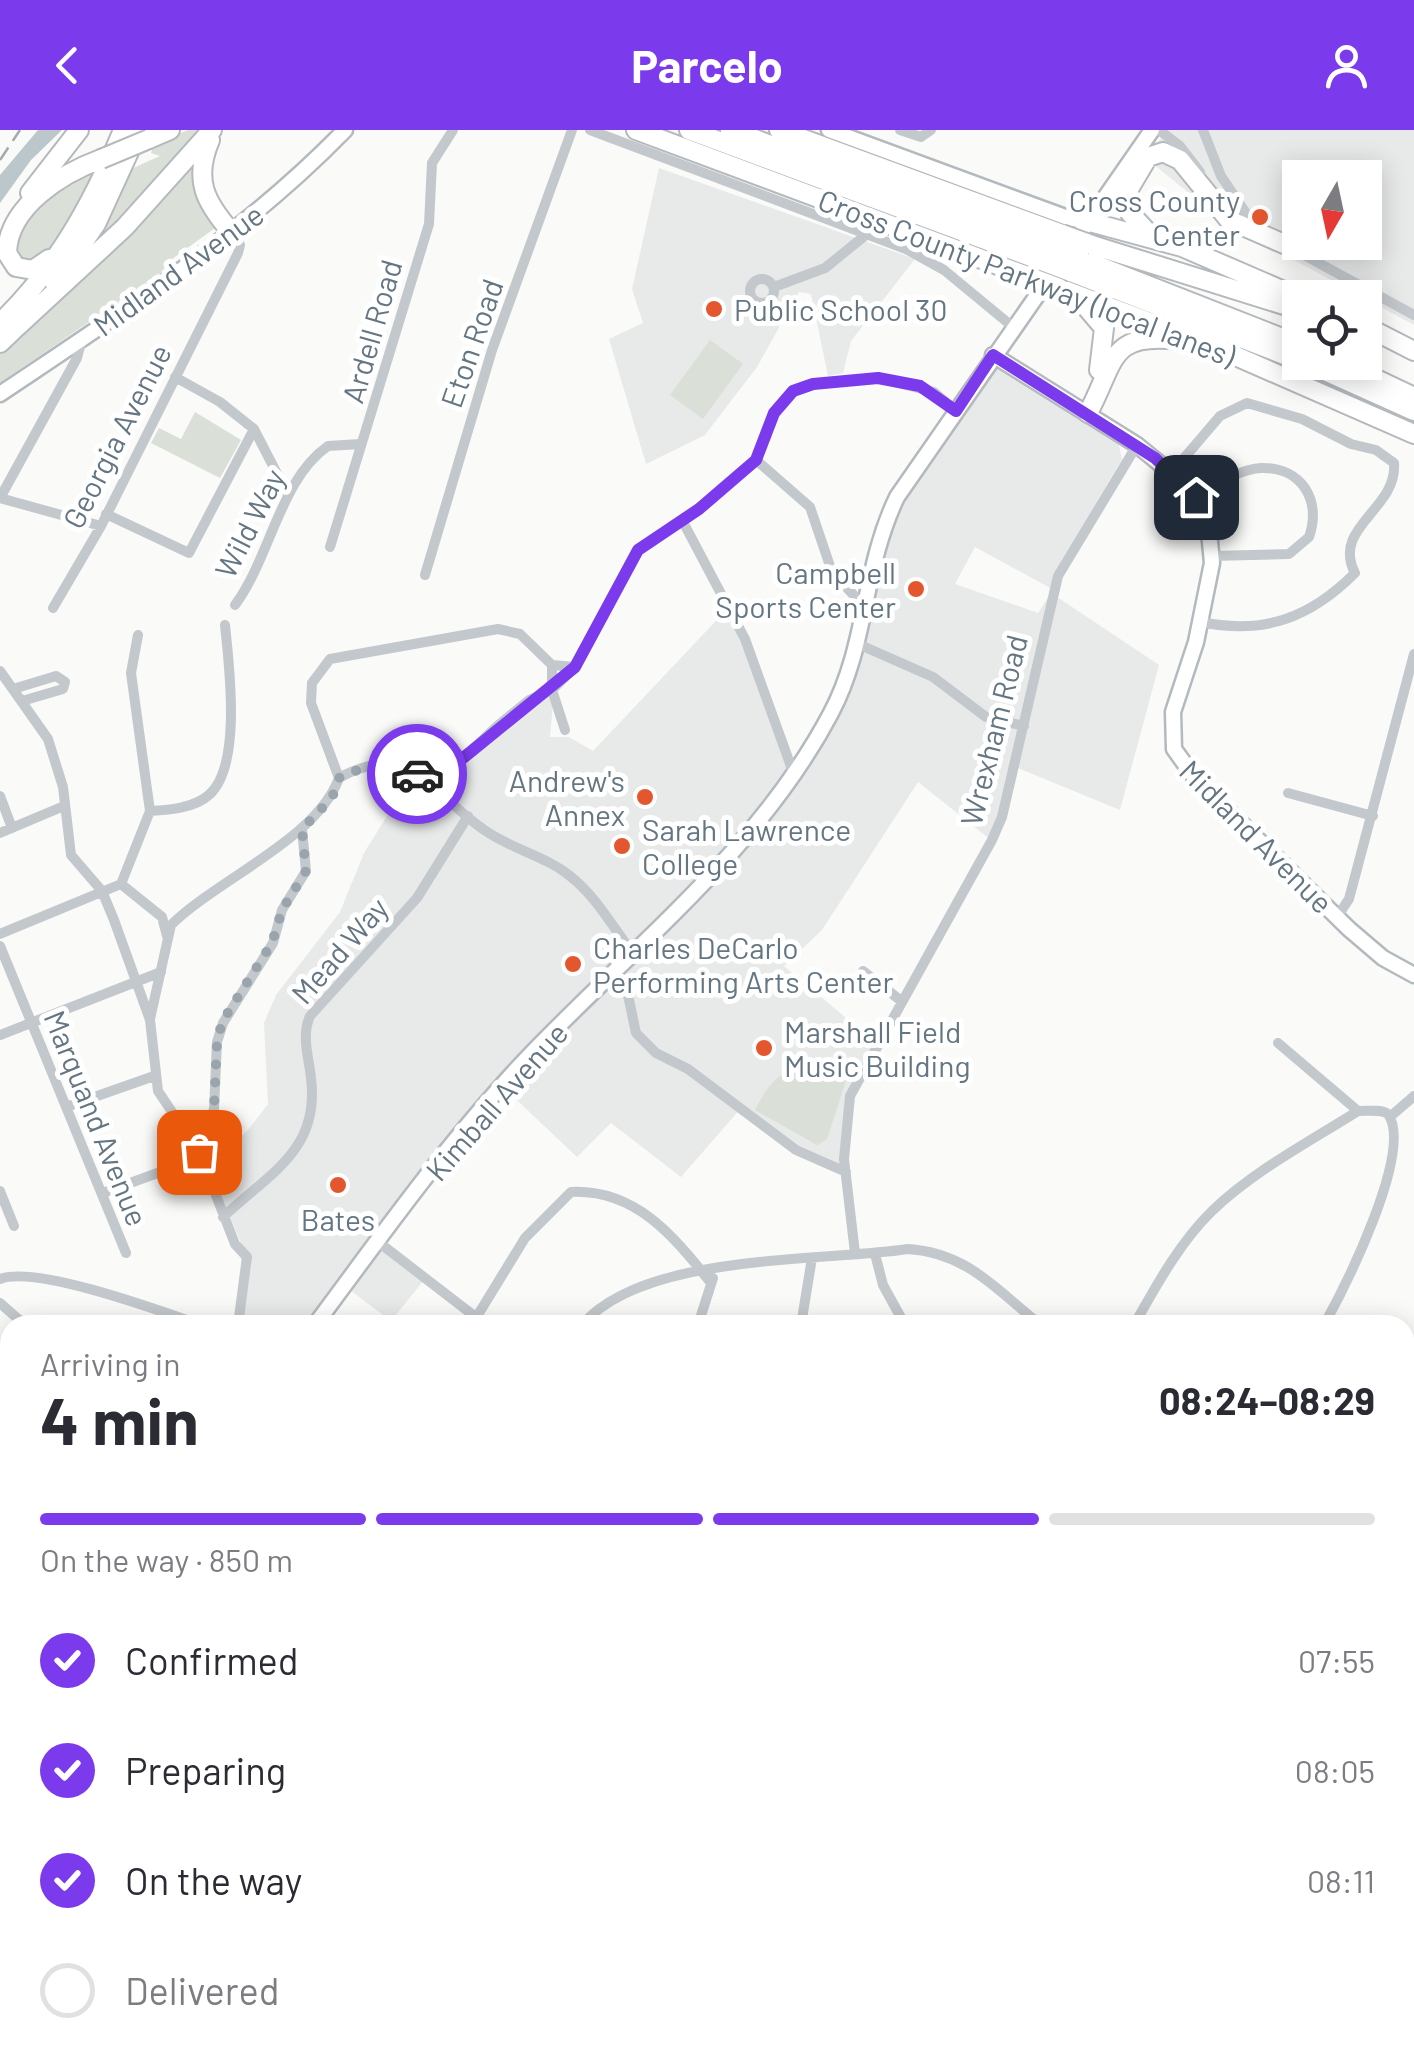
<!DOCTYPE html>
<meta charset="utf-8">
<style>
body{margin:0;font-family:Barlow,sans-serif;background:#f2f2f3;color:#2b2b33;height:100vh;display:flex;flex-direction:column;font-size:38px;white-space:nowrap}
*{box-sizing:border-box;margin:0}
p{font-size:32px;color:#7c7c81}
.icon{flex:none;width:55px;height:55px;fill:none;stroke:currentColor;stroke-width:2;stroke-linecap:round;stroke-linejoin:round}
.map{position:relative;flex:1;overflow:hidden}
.details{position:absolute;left:0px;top:1185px;width:1415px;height:750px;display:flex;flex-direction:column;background:#fff;border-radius:30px 30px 0 0;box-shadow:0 5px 25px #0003}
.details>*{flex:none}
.needle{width:65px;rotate:189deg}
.buttons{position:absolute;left:1282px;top:30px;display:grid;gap:20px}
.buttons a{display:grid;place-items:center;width:100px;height:100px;border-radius:0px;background:#fff;box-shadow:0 5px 25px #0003;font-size:50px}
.pin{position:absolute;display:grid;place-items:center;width:85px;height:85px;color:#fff;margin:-42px;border-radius:20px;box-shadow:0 5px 15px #0006}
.courier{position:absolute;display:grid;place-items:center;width:100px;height:100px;margin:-50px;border:8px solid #7c3aed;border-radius:50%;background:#fff;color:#222;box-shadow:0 2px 12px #0007}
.summary em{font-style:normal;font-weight:700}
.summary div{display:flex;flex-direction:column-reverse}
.summary{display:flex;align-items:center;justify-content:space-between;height:170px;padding:0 40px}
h1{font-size:65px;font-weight:700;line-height:75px}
.bar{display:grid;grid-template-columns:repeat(4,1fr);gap:15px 10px;align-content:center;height:120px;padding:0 40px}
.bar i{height:12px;border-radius:8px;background:#e1e1e2}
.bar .on{background:#7c3aed}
.bar p{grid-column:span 4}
ol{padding:0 40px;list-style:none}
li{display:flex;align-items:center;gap:30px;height:110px}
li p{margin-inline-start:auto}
li .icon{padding:10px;border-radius:50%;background:#7c3aed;color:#fff;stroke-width:4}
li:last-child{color:#7c7c81}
li i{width:55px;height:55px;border:5px solid #e1e1e2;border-radius:50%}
header{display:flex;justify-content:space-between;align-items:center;height:130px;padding:0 40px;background:#7c3aed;color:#fff;font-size:45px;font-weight:700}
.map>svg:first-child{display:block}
</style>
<header><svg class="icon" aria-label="back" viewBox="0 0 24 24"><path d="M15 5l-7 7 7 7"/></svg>Parcelo<svg class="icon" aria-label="person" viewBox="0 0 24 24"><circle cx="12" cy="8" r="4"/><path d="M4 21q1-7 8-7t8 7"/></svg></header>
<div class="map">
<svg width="1414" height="1935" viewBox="0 0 1414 1935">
<rect width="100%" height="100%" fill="#fafaf8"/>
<path fill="#e8e9e9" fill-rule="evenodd" d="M1166,0h248v195l-179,-97 -29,-21 -59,-48zM1300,48h65v64h-65z
M659,38l256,91 -64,82 -8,32 -15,3 -17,-82 -12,-2 -42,75 -52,68 -59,29 -37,-125 34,-16 -11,-34z
M997,234l121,78 4,17 -60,101 -10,29 -77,-42 -20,37 83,29 13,-20 108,72 -39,145 -107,-44 -22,74 -73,-58 -96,148 -38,36 92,77 -18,33 -15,93 -44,-19 -57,-43 -61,70 -70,-54 -34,34 -76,-72 -128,158 51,37 -33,41 -48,-36 -30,40h-74l12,-59 -43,-100 40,-36 20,-26 -4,-81 12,-28 64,-83 24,-59 48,-77 33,9 84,-82 25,-10 -4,44h19l24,14 136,-144 62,165 35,-41 61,-205z"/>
<path fill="#dadfd7" d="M188,0h18l-109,114 34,-75 29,-13 -9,-3 4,-9z
M200,21l-3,43 18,34 -47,34 1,4 -12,9 -157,108v-29l79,-71z
M97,42l-54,88 -6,4 -20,-3 -3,-20c24,-34 43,-55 83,-69z
M710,210l33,24 -40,55 -33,-24z
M195,282l46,28 -21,38 -69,-35 8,-15 22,11z
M821,933l29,5 -23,71 -10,6 -62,-35c14,-29 32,-47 66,-47z"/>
<path fill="#bbc7cb" d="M38,0h24l-31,30 -31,43v-28z"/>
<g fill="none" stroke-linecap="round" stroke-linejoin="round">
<path stroke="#bbc7cb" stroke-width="2.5" d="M0,1285l10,9
M553,1925l5,10"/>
<defs>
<path id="secondary" d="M829,0l239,88 22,4
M993,225l144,90 55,45 16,31 4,42 -16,79 -23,70 1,37 21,29 154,151 34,29 31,17
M0,264c121,-81 243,-159 345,-264
M315,1195c67,-90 134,-185 212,-267 105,-110 232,-208 304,-345 37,-70 31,-143 66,-216l255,-367
M0,1546h10
M0,1777l10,-33
M701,1925l3,10"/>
<path id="primary" d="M1405,1602l9,-8
M1405,1637l9,-8
M1405,1649l9,3 -9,9
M1405,1692l9,-4
M1177,1935l5,-10
M1198,1935l5,-10"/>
<path id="highway" d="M636,0l394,147
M689,0l353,131
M730,0l322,118
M779,0l283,104
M149,9l21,-9
M210,10c-17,40 -5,62 22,93
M30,63l49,-63
M1090,92l92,25 118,51
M1152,107l-22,-24 -4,-19 22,-37 15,-5 17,8 49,60 55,24
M1092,115l208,65
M49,129l-16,11 -17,-3 -9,-14c1,-47 56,-80 94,-94
M1081,129l219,86
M1071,142l229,89
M55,154l41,-60 43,-94
M1059,158l156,59 199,87
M1081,171l23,27 -5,42
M0,193c57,-55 93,-120 123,-193
M1365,196l49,25
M17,197l108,-100 87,-97
M0,213l25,-24
M1305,232l109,49
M1340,232l74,35
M1088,283c28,-52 20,-81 91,-73
M0,1239l10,9
M0,1262l10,8
M576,1925l5,10
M596,1925l6,10"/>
</defs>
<use href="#secondary" stroke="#b3babf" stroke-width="19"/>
<use href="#primary" stroke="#b5babe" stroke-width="20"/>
<use href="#highway" stroke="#b4b9bd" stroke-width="22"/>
<path stroke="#c3c8cc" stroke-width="10" d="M590,0l316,119 38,21 69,57
M900,0l21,7 10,-7
M1159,0l21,16 20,26
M1203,0l18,46 33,49
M1282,113l132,72
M750 161a12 12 0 1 1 24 0a12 12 0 1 1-24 0Z
M774,157l51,-19 42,-34
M175,247l45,25 34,27 33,64
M756,330l54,47 22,65 31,33
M1173,341l47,-55 27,-13 55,16 49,25 25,6 18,13c4,46 -63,64 -39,110 -45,45 -91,62 -154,49
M1196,367c20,-11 42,-28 65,-29 41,-1 61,33 48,69l-20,17 -77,2
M0,368l77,-140 5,-19
M0,368l101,28
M106,384l83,39 65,-124
M682,390l63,119 48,133
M330,417l99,-323 3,-61 21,-33
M425,445l67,-225 80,-220
M235,475c36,-49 45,-126 93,-159l32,-2
M53,478l48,-82 137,-273 2,-8 -8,-12
M858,514l75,33 53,40 38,9
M552,535v25l13,40
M0,541l48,68 15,48 8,68 31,36 12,29 36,100 8,71 41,61 36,92 12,13 -9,68
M13,559l43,-13 9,6 -2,7 -41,12
M339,648l-28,-75 1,-20 18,-24 168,-30 22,5 32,31 23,2
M436,654l60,-57 33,-27 23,-10 23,-23 63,-118 61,-40 57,-49 18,-47 19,-22 14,-6 71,-7 56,14 22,19
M1288,663l85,23
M0,666l12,32
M150,681c20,-1 45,-3 60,-17 32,-30 19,-129 15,-169
M0,703l64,-27
M121,754l29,-73 -19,-138 7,-38
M121,754l41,33 5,19
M1337,787l12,-18 65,-245
M0,804l121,-50
M0,816l126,307
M614,841l14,24 8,38 20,20 32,16 108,81 50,22
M863,841l37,29
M150,889l21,-94c48,-47 146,-86 168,-147 72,-40 95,18 144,51 27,20 61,26 87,47 26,20 43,52 63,77
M0,905l161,-63
M1278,913l80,68
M66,977l88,-31
M1391,986l23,-20
M199,1022l15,-43 3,-67 6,-19 50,-80 9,-33 24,-39 -4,-42
M0,1061l14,35
M103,1063l98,-36
M223,1087c47,-44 97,-67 88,-139 -2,-20 -10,-42 -1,-62l107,-118 51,-82
M377,1111l109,84
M855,1123l-11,-94 6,-63 142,-256 10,-23 56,-241 79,-131
M875,1124l8,31 22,40
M0,1149c36,-14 161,32 201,46
M0,1173l25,22
M476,1188l49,-80 46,-46c63,-3 103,43 139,90
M582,1195c61,-72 239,-63 326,-76 61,4 89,42 133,76
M698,1195l15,-47
M801,1195l11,-67
M1134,1195c22,-39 46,-83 78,-114 43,-41 97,-69 146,-100
M1324,1195c21,-38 90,-174 64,-211 -6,-5 -21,-3 -30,-3
M1405,1279l9,-12
M0,1389l10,28
M0,1427l10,26
M5,1546l-3,-32 8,-34
M1405,1748l9,-2
M1405,1881h9
M286,1925l3,10
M384,1925l4,10
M815,1925l4,10
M76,1935l4,-10
M168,1935l7,-10
M461,1935l5,-10
M929,1935l8,-10"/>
<use href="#secondary" stroke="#fff" stroke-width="14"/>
<use href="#primary" stroke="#fff" stroke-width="15"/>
<use href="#highway" stroke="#fff" stroke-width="18"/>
<path stroke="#a2aab0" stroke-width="2.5" stroke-dasharray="15 8" stroke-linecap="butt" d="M0,30l20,-30"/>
<defs>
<path id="highway-bridge" d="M101,29l48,-20
M1062,104l30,11
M1052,118l29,11
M1042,131l29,11
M1030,147l29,11"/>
</defs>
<use href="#highway-bridge" stroke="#b4b9bd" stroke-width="22" stroke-linecap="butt"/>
<use href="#highway-bridge" stroke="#fff" stroke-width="18"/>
</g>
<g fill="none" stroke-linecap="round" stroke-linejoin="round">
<path stroke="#99a4ac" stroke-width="10" stroke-dasharray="0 18" d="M199,1022l15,-43 3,-67 5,-20 50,-79 10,-33 24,-39 -4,-42 30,-31 7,-20c27,-15 49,-12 78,-4"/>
<path stroke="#7c3aed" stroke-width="12" d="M417,644l29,-3 11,-8 118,-96 63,-117 61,-41 57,-49 18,-47 19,-22 20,-7 65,-6 42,8 36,25 37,-56 162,103 41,39"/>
</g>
<g fill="#e4572e" stroke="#fff" stroke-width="4">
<circle cx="1260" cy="87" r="10"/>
<circle cx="714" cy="179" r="10"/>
<circle cx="916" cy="459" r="10"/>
<circle cx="645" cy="667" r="10"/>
<circle cx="622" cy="716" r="10"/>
<circle cx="573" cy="834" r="10"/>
<circle cx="764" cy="918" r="10"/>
<circle cx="338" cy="1055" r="10"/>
</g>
<g text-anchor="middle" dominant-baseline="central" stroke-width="10" stroke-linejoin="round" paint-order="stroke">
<g font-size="30" fill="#657683" stroke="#fff" text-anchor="start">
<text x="1240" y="70" text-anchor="end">Cross County<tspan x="1240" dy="34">Center</tspan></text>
<text x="734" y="179">Public School 30</text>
<text x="896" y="442" text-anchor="end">Campbell<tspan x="896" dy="34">Sports Center</tspan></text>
<text x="625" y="650" text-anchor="end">Andrew's<tspan x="625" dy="34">Annex</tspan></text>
<text x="642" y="699">Sarah Lawrence<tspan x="642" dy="34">College</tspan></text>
<text x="593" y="817">Charles DeCarlo<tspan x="593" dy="34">Performing Arts Center</tspan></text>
<text x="784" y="901">Marshall Field<tspan x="784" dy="34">Music Building</tspan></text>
<text x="338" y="1089" text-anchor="middle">Bates</text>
</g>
<g font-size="30" fill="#657683" stroke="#fff">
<text transform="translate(178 139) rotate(-36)">Midland Avenue</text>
<text transform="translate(1027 147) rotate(21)">Cross County Parkway (local lanes)</text>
<text transform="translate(371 201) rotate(-74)">Ardell Road</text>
<text transform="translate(471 213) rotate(-71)">Eton Road</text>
<text transform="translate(116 306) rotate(-63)">Georgia Avenue</text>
<text transform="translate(249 393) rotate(-63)">Wild Way</text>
<text transform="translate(993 600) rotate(-76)">Wrexham Road</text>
<text transform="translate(1257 706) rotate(45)">Midland Avenue</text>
<text transform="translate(339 820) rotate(-49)">Mead Way</text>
<text transform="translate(496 971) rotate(-49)">Kimball Avenue</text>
<text transform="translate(97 988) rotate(68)">Marquand Avenue</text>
</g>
</g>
</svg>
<div class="buttons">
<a><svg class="needle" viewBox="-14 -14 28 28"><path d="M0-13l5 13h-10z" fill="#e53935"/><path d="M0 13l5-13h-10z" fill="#7c7c81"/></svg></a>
<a><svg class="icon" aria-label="locate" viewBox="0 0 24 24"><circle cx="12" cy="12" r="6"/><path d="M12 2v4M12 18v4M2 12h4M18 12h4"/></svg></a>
</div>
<div class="pin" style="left:199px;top:1022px;background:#ea580c"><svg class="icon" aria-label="bag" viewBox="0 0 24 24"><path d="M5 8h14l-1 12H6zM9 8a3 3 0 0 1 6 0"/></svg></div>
<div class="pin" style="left:1196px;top:367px;background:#1f2937"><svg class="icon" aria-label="home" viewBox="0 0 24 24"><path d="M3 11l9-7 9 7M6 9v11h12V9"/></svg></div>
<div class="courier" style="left:417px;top:644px"><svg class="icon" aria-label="car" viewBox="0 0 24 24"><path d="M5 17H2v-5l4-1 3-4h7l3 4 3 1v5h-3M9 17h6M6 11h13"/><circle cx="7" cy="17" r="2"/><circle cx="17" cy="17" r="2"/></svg></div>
<section class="details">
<div class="summary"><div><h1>4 min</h1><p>Arriving in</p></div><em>08:24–08:29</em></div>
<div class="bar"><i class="on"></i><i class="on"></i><i class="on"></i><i></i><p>On the way · 850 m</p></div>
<ol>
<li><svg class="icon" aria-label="check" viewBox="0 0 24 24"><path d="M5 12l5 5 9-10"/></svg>Confirmed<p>07:55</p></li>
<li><svg class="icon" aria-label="check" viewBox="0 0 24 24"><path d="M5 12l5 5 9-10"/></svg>Preparing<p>08:05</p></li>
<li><svg class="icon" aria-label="check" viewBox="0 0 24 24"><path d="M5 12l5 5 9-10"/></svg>On the way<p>08:11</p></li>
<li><i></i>Delivered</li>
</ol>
</section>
</div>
